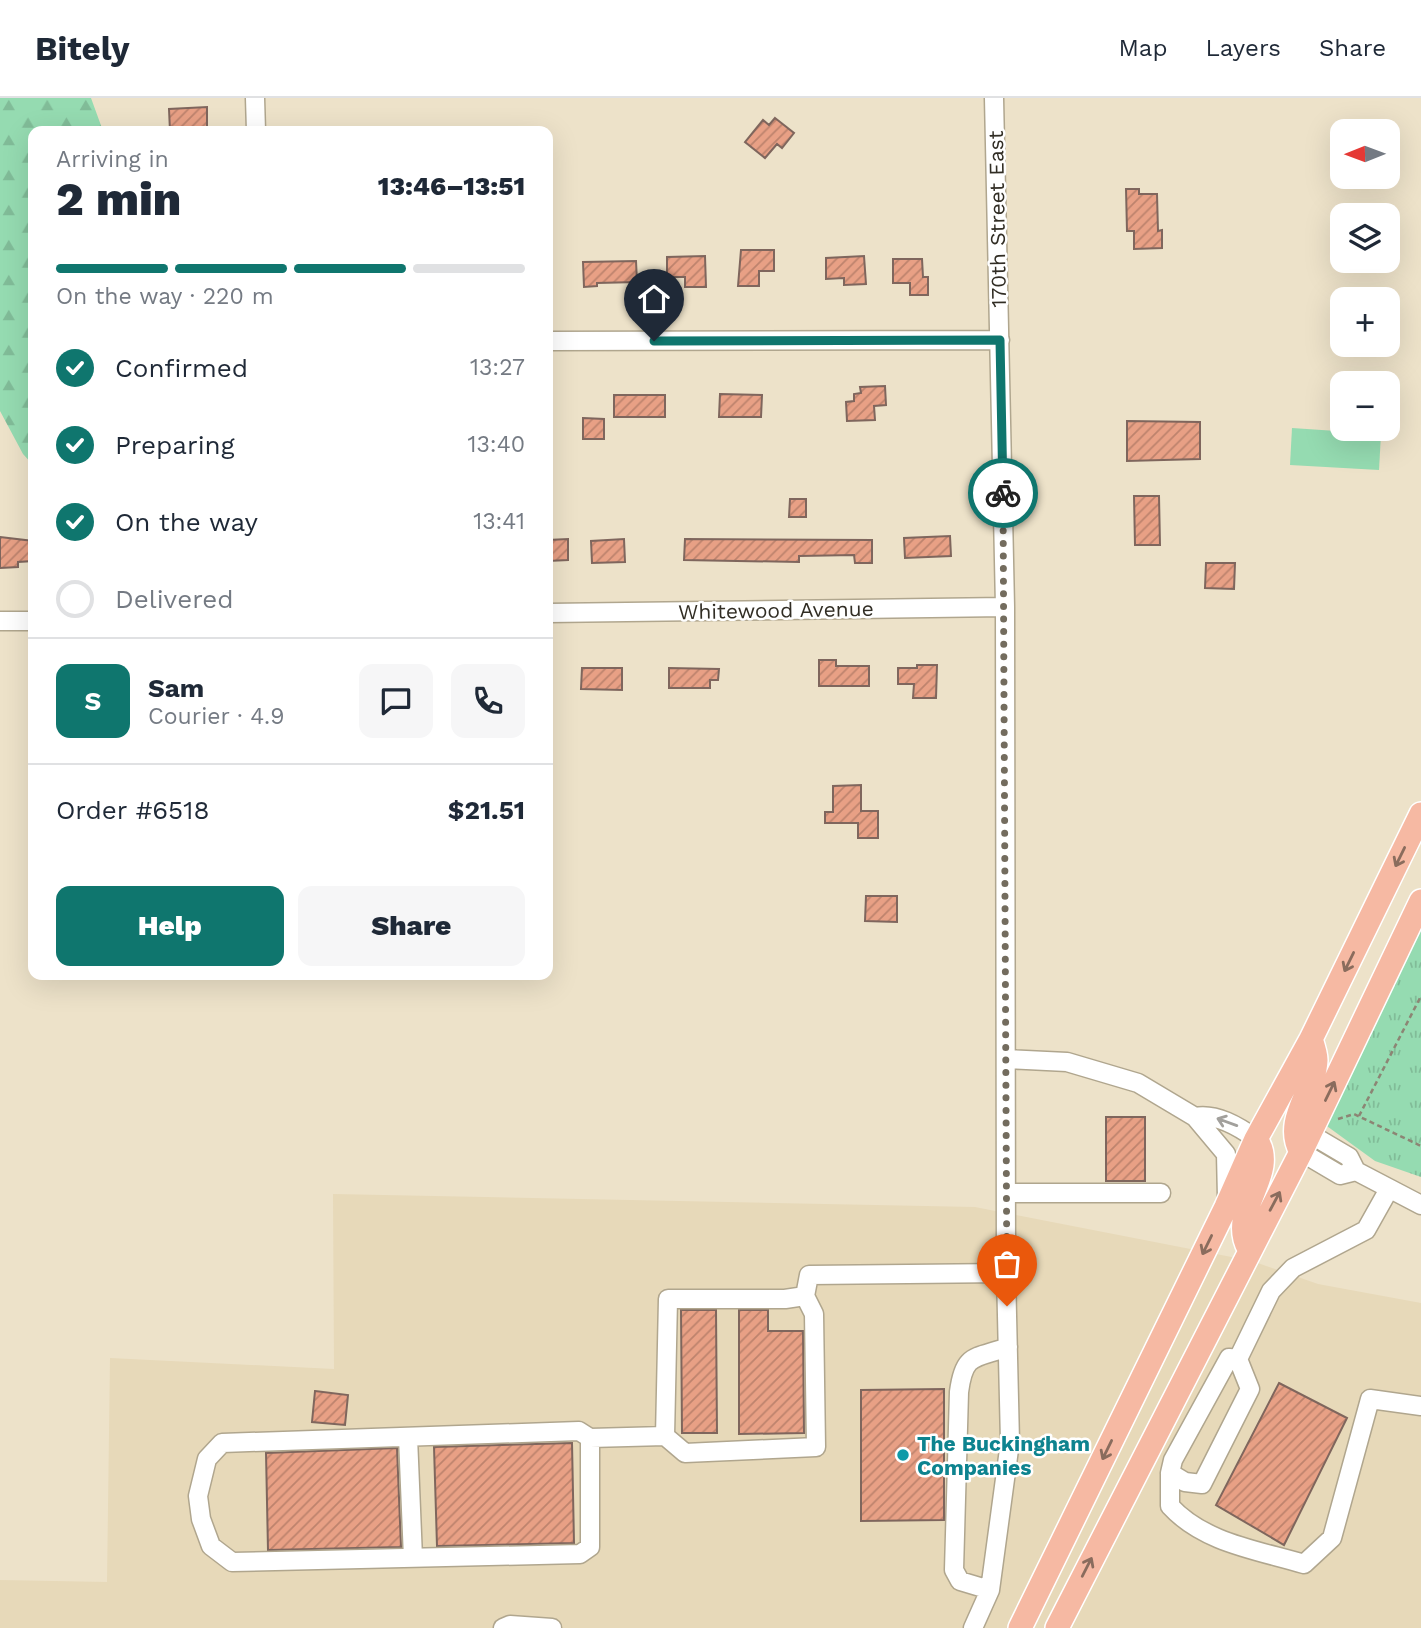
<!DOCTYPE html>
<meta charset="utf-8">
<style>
body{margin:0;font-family:"Work Sans",sans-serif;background:#f6f6f7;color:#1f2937;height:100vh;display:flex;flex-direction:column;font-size:26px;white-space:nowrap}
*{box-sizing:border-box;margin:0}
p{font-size:23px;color:#747a83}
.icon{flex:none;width:38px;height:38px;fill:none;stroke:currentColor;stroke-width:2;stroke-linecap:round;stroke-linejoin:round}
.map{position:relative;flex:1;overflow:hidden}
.sheet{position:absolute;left:28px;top:28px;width:525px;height:854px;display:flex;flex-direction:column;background:#fff;border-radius:14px;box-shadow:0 7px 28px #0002}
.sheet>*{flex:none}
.needle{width:46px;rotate:269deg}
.tools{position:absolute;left:1330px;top:21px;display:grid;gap:14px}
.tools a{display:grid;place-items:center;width:70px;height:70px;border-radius:14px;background:#fff;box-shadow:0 7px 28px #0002;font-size:35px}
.pin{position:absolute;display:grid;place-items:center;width:60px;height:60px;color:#fff;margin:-72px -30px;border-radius:50% 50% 50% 0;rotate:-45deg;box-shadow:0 0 7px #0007}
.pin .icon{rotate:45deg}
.courier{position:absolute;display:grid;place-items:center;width:70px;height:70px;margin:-35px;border:5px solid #0f766e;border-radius:50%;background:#fff;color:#222;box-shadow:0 2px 9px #0007}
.overview em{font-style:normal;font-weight:800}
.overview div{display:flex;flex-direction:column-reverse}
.overview{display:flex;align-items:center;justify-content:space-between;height:119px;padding:0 28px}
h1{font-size:46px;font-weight:800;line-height:52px}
.bar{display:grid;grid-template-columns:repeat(4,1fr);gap:10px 7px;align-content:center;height:84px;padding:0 28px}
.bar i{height:9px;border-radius:5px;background:#e0e1e3}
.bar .selected{background:#0f766e}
.bar p{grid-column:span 4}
.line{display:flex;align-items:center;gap:18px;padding:0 28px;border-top:2px solid #e0e1e3}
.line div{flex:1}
.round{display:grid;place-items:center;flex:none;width:74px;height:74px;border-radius:14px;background:#f6f6f7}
ol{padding:0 28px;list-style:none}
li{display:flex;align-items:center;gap:21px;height:77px}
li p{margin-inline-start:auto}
li .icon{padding:7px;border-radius:50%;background:#0f766e;color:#fff;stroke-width:4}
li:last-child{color:#747a83}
li i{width:38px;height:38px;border:4px solid #e0e1e3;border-radius:50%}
.cta{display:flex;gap:14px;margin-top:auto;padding:14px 28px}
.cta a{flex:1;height:80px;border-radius:14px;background:#0f766e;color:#fff;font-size:28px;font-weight:800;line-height:80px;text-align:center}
.cta a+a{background:#f6f6f7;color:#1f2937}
header{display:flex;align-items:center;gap:42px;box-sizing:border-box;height:98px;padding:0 35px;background:#fff;border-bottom:2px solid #e0e1e3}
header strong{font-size:33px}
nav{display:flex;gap:38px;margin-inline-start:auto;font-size:24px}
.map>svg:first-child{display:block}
</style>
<header>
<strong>Bitely</strong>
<nav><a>Map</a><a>Layers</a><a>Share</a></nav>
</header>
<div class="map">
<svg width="1421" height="1530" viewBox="0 0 1421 1530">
<defs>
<pattern id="grass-tufts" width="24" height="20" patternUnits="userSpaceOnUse" patternTransform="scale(1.75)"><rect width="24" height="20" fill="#95dbb1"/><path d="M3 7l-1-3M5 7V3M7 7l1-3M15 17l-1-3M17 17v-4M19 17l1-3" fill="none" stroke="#81bc98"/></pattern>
<pattern id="forest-firs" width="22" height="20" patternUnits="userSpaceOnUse" patternTransform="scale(1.75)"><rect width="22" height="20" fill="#95dbb1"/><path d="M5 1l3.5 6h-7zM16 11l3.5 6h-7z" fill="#81bc98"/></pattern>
<pattern id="building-hatch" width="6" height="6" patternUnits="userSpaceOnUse" patternTransform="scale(1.75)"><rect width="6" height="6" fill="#e8a085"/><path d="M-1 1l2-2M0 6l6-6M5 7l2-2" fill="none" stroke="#bd836d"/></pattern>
</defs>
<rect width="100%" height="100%" fill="#ede2c9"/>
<path fill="#e7d9b9" d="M333,1096l642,13 277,54 66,23 103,19v325h-1421v-48l107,2 3,-224 224,11z"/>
<path fill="url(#grass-tufts)" d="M1421,798v281l-46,-16 -62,-45z"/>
<path fill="url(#forest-firs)" d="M0,0h91l12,33h-70v334l-10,-11 -23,-43z"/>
<path fill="#95dbb1" d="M1292,330l89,6 -2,36 -89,-5z"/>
<path fill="url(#building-hatch)" stroke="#7f665d" stroke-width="2" d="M207,9v24h-37l-1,-22z
M775,20l19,15 -12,15 -5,-4 -12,14 -20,-16 18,-22 6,5z
M1126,91h13v5h18l1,37 4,-1v18l-28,1v-18h-7z
M741,152h33v21h-15v15h-21z
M705,158l1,31h-21v-10h-18v-20z
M864,158l2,28 -22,1v-7l-18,1v-21z
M893,161h29l1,18h5v18h-18v-12h-17z
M636,163l1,21 -40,1v3l-13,1 -1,-25z
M885,288l1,19 -12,1 1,14 -28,1 -1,-19 8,-1v-7l7,-1 -1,-6z
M720,296l42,1 -1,22h-42z
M614,297h51v22h-51z
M583,320l21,1v20h-21z
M1127,323l73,1v37l-73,2z
M1134,398h25l1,49h-25z
M790,401h16v18h-17z
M950,438l1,20 -46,2 -1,-20z
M0,439l33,4v20l-15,1v5l-18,1z
M568,441v21l-20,1v-21z
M624,441l1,23 -33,1 -1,-22z
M685,441l187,1v23h-17l-1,-8 -55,1v6l-115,-2z
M1206,465h29l-1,26 -29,-1z
M819,562h17v6h33v20h-50z
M917,567h20l-1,33h-23l1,-14h-16v-16h19z
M582,570h40v22l-41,-1z
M669,570l50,1 -1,11h-8v8h-41z
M861,687v26h17v27h-20v-15h-33v-11h8v-26z
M866,798h31v26l-32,-1z
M1106,1019h39v64h-39z
M681,1212h35l1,123h-35z
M739,1212h29v21h35l1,102 -65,1z
M1279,1285l68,35 -63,127 -68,-40z
M944,1291v131l-83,1v-131z
M315,1293l33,4 -3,30 -33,-3z
M572,1345l2,100 -137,3 -3,-99z
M397,1350l4,99 -133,3 -2,-97z"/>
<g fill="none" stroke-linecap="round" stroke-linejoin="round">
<defs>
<path id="minor" d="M255,0l1,33
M548,243l452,-1
M548,515l457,-6
M0,523h33
M1006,961l61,3 71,21 57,34 31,37 1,44
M1195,1019c21,-4 43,9 61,22
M1310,1036l39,23 7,14 65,34
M1301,1054l39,23 16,-4
M1006,1095h155
M1238,1261l-9,-1 -56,102 -3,13 15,9 17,2 48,-95 -12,-30 33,-68 22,-23 73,-38 23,-41
M665,1338l20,17 131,-6 -2,-133 -9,-18
M408,1339l5,121
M590,1340v109l-10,7 -348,8 -21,-16 -10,-27 -3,-23 9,-37 15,-16 357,-12 11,7 75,-2 3,-137h117l20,-3 4,-21 197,-2
M1170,1375v33c34,37 87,44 134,58l28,-26 38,-139 51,7
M990,1492l-30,-9 -6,-11 5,-178c5,-39 15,-33 49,-45
M503,1530l7,-3 42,3
M973,1530l17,-38 20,-148 -4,-169 -1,-666 -11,-509"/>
<path id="major" d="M1301,1054c-18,-32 14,-60 15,-92 0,-6 -3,-15 -5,-21
M1249,1151c-22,-39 31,-75 7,-110
M1020,1530l206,-421 30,-68 55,-100 110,-225
M1057,1530l244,-476 120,-251"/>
</defs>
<use href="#minor" stroke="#b0a68e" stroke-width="21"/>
<use href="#major" stroke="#fff" stroke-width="26"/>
<path stroke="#8c8574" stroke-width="2.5" stroke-dasharray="5 3.5" stroke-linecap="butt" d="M1359,1018l62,-120
M1338,1021l16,-5 67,32"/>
<use href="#minor" stroke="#fff" stroke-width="18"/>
<use href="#major" stroke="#f6b9a3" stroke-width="23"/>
</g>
<defs><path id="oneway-shaft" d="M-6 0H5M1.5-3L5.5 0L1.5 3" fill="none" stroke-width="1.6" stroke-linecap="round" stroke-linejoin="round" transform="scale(1.75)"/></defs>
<g stroke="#8a6c5d">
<use href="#oneway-shaft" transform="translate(1400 759) rotate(116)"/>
<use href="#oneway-shaft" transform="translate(1349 864) rotate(116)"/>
<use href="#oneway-shaft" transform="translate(1330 993) rotate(-64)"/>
<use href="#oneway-shaft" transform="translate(1275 1103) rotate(-62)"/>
<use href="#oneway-shaft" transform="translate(1207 1147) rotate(116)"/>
<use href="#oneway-shaft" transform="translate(1107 1352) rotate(116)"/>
<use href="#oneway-shaft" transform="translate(1087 1469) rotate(-63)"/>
</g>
<use stroke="#a2a09c" href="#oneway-shaft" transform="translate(1227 1024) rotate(-160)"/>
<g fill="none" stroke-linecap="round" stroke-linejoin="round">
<path stroke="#736c5e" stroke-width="7" stroke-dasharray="0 12.6" d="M1003,395l4,813"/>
<path stroke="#0f766e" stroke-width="9" d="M654,243l346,-1 3,153"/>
</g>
<circle fill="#0f9aa8" stroke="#fff" stroke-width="2.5" cx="903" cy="1357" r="7"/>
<g text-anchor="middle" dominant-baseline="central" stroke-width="5" stroke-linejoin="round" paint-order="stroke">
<g font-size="21" fill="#312d24" stroke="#fff">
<text transform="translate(997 121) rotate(-91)">170th Street East</text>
<text transform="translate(776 512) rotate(-1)">Whitewood Avenue</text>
</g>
<g font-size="21" font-weight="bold" fill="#0d838f" stroke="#fff" text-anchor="start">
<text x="917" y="1345">The Buckingham<tspan x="917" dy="24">Companies</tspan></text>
</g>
</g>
</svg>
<div class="tools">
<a><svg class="needle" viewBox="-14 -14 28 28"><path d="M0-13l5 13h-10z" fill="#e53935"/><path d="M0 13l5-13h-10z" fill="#747a83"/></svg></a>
<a><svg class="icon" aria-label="layers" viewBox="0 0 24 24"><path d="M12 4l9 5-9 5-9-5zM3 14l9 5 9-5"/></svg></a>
<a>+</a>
<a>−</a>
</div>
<div class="pin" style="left:1007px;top:1208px;background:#ea580c"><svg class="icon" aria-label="bag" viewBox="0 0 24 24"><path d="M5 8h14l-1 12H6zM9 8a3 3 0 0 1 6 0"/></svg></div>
<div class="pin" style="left:654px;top:243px;background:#1f2937"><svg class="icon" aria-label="home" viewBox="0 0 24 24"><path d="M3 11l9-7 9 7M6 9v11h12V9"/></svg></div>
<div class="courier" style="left:1003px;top:395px"><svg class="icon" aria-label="bike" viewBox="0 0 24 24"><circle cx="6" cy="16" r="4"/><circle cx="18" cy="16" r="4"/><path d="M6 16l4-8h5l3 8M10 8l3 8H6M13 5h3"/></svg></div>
<section class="sheet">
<div class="overview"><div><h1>2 min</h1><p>Arriving in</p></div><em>13:46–13:51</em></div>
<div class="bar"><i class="selected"></i><i class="selected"></i><i class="selected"></i><i></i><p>On the way · 220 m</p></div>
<ol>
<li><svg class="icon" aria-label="check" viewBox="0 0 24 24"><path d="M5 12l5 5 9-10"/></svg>Confirmed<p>13:27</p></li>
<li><svg class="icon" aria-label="check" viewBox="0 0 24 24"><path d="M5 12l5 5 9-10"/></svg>Preparing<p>13:40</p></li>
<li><svg class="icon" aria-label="check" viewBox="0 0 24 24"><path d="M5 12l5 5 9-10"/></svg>On the way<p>13:41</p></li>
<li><i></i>Delivered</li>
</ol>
<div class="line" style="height:126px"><b class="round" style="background:#0f766e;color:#fff">S</b><div><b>Sam</b><p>Courier · 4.9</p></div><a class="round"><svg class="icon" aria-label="chat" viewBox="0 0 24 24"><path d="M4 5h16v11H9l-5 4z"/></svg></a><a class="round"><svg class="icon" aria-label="phone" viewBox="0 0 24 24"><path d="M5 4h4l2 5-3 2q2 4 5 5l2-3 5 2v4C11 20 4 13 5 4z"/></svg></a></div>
<div class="line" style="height:91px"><div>Order #6518</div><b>$21.51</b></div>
<div class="cta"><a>Help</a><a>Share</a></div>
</section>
</div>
